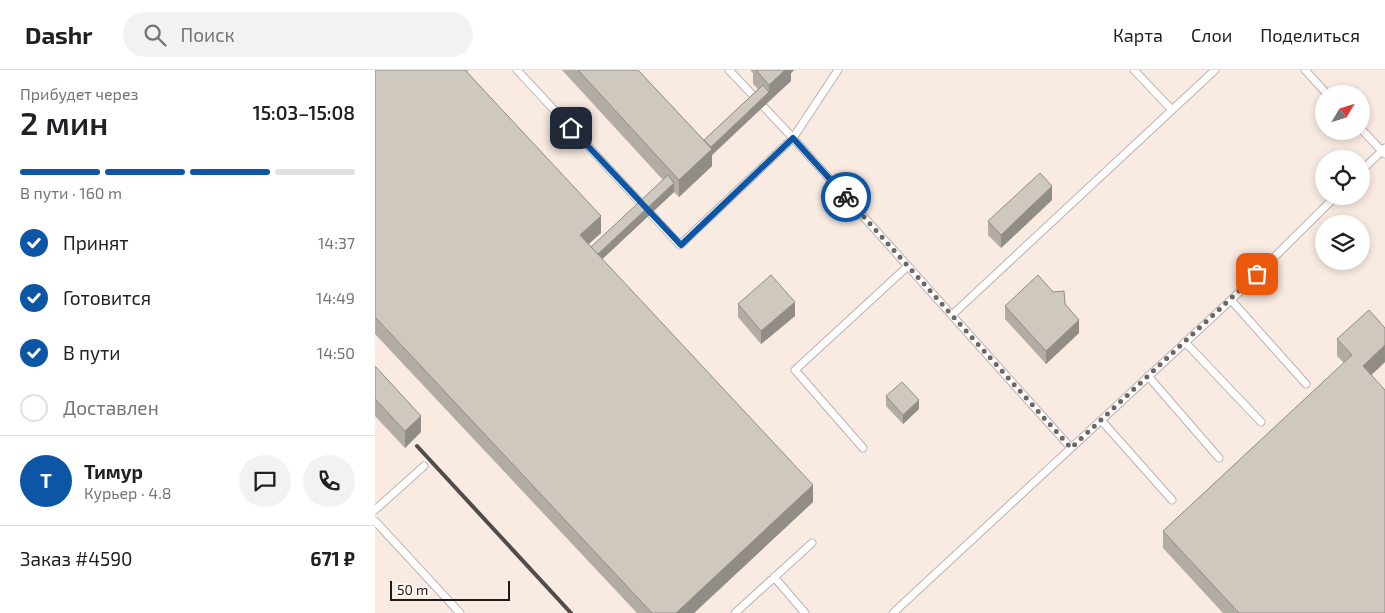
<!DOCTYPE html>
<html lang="ru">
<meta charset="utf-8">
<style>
body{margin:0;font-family:"Exo 2",sans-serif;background:#f2f2f2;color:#202124;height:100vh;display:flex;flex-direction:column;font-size:19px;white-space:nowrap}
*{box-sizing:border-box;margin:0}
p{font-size:16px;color:#757577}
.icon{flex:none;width:28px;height:28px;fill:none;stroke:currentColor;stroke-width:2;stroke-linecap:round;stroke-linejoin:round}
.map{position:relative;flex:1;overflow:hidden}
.sheet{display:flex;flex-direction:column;background:#fff;width:375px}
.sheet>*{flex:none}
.needle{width:32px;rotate:52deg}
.controls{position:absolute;left:940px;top:15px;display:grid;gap:10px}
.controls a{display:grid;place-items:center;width:55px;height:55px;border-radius:50%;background:#fff;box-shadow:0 2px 8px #0003;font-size:25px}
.scale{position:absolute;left:15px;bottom:12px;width:120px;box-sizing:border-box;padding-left:5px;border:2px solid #1d1a17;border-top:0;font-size:14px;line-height:18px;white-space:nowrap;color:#1d1a17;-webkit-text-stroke:4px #fef7f3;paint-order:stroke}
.pin{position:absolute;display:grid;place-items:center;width:42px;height:42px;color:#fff;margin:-21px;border-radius:10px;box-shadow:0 2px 8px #0006}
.courier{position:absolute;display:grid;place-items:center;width:50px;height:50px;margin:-25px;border:4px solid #0c56a5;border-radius:50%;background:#fff;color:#222;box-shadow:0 1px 6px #0007}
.head em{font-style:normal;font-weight:600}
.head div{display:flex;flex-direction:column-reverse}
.head{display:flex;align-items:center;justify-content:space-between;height:85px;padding:0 20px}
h1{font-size:32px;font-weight:600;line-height:38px}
.bar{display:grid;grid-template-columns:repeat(4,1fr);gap:8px 5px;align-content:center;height:60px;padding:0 20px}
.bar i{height:6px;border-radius:4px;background:#e0e0e0}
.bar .current{background:#0c56a5}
.bar p{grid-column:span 4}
.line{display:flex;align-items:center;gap:12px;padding:0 20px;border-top:1px solid #e0e0e0}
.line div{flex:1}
.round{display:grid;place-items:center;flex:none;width:52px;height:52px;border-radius:26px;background:#f2f2f2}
ol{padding:0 20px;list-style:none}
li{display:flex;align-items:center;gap:15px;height:55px}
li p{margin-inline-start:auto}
li .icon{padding:5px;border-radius:50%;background:#0c56a5;color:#fff;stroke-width:4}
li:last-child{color:#757577}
li i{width:28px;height:28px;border:2px solid #e0e0e0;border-radius:50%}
header{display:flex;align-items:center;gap:30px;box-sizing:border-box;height:70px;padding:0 25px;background:#fff;border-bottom:1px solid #e0e0e0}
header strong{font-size:24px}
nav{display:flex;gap:28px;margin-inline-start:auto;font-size:18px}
.search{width:350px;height:45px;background:#f2f2f2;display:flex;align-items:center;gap:12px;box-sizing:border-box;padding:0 18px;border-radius:28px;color:#757577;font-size:19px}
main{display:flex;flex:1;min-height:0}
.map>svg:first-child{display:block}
</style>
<header>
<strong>Dashr</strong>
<div class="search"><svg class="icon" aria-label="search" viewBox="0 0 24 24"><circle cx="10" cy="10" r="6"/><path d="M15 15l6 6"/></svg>Поиск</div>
<nav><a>Карта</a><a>Слои</a><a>Поделиться</a></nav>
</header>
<main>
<section class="sheet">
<div class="head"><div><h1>2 мин</h1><p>Прибудет через</p></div><em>15:03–15:08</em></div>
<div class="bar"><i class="current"></i><i class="current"></i><i class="current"></i><i></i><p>В пути · 160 m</p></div>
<ol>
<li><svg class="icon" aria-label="check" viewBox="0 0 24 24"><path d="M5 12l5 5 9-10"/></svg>Принят<p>14:37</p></li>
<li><svg class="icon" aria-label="check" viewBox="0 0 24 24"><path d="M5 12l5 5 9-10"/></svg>Готовится<p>14:49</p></li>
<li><svg class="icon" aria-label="check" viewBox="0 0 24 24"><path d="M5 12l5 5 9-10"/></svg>В пути<p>14:50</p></li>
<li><i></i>Доставлен</li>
</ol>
<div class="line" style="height:90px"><b class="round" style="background:#0c56a5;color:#fff">Т</b><div><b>Тимур</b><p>Курьер · 4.8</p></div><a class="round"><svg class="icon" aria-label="chat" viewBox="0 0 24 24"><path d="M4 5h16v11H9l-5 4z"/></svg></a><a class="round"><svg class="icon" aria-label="phone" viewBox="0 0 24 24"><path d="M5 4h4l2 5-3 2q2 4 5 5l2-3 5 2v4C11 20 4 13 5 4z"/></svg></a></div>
<div class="line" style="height:65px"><div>Заказ #4590</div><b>671 ₽</b></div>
</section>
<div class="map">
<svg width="1010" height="543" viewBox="0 0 1010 543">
<rect width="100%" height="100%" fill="#fef7f3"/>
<path fill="#f9eae2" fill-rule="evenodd" d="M0,0h1010v543h-1010zM949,24h37v37h-37zM949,89h37v37h-37zM949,154h37v37h-37z"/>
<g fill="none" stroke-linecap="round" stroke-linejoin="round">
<defs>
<path id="lane" d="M142,0l163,175 113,-107 45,-68
M354,0l64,68 278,310
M759,0l38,40
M930,0l22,24
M986,59l24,25
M986,101l24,-23
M856,230l75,84
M577,245l263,-245
M810,272l76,80
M773,306l71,82
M726,350l71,80
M488,378l-68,-78 113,-104
M0,440l49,-44
M0,451l85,92
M399,507l31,36
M360,543l77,-70
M518,543l338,-313 105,-104"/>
</defs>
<use href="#lane" stroke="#bcb2ac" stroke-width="9"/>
<use href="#lane" stroke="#fff" stroke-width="7"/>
<path stroke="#504c49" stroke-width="4" d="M42,376l154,167"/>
</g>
<path fill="#b2aca4" d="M0,0h94l-2,2 134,161 -13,11 3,3 72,-67 -101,-110h76l66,70 54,-51 -5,-5v-11l-3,-3h44l-3,3v8l-79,74v11l-33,31 -5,-5 -72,67 211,243 -119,111h-57l-262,-279z
M677,130l-51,48 -13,-13v-14z
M363,234l57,12 -34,28 -23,-27z
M690,234l14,29 -33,31 -41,-45v-13z
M1010,258v34l-14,13 14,238h-162l-60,-65v-17l181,-168 -7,-7v-17z
M0,296l46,66 -16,16 -30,-32z
M511,326l33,13 -16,15 -17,-18z"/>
<path fill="#918c86" d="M410,0h9l-3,3v8l-22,20v-16z
M394,22v9l-57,54v11l-33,31v-17l28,-29z
M299,113v9l-80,75v-9z
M677,116v14l-51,48v-13z
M226,146v17l-21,19v-17z
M420,232v14l-34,28v-13z
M704,250v13l-33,31v-13z
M1010,275v17l-22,21v-17z
M544,330v9l-16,15v-9z
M46,346v16l-16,16v-17z
M438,415v17l-119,111h-18z"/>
<path fill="#cfc8bf" stroke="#918c86" d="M0,0h90l136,146 -21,19 233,250 -137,128h-24l-277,-296z
M203,0h60l74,79 -33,31z
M381,0h29l-16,15z
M388,15l6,7 -58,55 -7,-7z
M665,103l12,13 -51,49 -13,-14z
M293,105l6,8 -76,71 -7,-7z
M396,205l24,27 -34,29 -23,-27z
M663,205l15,17 11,-1 1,13 14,16 -33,31 -41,-45z
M994,240l16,18v17l-22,21 22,24v223h-146l-76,-82 189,-176 -15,-16z
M0,296l46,50 -16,15 -30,-32z
M527,312l17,18 -16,15 -17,-19z"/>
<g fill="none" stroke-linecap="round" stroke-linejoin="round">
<path stroke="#6c6764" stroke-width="5" stroke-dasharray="0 9" d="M471,127l225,251 186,-174"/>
<path stroke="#0c56a5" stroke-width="6" d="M196,58l110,117 112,-107 53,59"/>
</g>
</svg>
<div class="controls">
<a><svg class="needle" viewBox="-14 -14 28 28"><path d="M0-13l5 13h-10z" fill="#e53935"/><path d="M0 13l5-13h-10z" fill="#757577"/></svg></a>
<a><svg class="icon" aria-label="locate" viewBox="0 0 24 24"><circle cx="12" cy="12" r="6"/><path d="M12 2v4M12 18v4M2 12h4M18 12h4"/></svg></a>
<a><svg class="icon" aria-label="layers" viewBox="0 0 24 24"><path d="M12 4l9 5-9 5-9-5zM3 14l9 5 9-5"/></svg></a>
</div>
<div class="scale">50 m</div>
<div class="pin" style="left:882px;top:204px;background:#ea580c"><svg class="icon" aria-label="bag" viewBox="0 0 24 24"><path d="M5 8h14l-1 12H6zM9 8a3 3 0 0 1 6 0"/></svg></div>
<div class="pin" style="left:196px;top:58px;background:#1f2937"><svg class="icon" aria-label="home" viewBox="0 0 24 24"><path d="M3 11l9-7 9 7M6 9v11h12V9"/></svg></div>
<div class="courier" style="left:471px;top:127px"><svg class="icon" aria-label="bike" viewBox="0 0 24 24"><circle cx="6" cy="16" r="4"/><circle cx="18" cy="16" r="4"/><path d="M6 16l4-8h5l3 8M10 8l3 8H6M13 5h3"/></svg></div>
</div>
</main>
